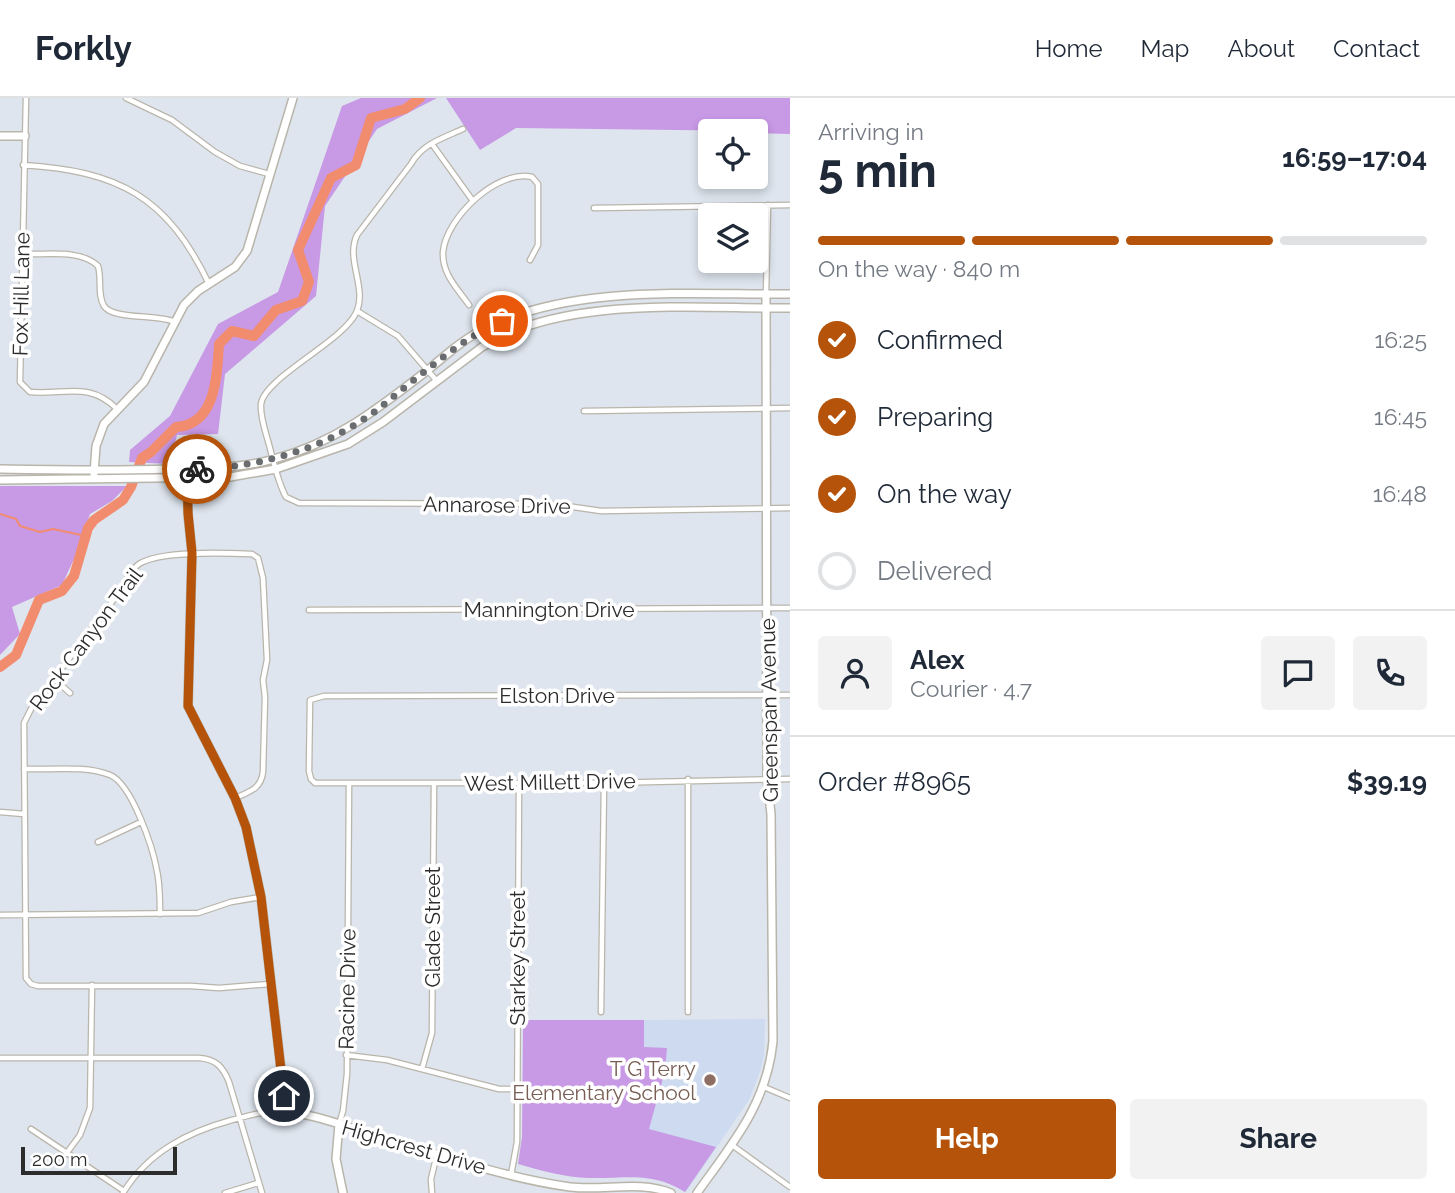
<!DOCTYPE html>
<meta charset="utf-8">
<style>
body{margin:0;font-family:Raleway,sans-serif;background:#f2f2f3;color:#1f2937;height:100vh;display:flex;flex-direction:column;font-size:26px;white-space:nowrap}
*{box-sizing:border-box;margin:0}
p{font-size:23px;color:#747a83}
.icon{flex:none;width:38px;height:38px;fill:none;stroke:currentColor;stroke-width:2;stroke-linecap:round;stroke-linejoin:round}
.map{position:relative;flex:1;overflow:hidden}
.details{display:flex;flex-direction:column;background:#fff;width:665px}
.details>*{flex:none}
.buttons{position:absolute;left:698px;top:21px;display:grid;gap:14px}
.buttons a{display:grid;place-items:center;width:70px;height:70px;border-radius:7px;background:#fff;box-shadow:0 4px 10px #0003;font-size:35px}
.scale{position:absolute;left:21px;bottom:18px;width:156px;box-sizing:border-box;padding-left:7px;border:4px solid #2c2c2c;border-top:0;font-size:19px;line-height:24px;white-space:nowrap;color:#2c2c2c;-webkit-text-stroke:5px #fff;paint-order:stroke}
.pin{position:absolute;display:grid;place-items:center;width:60px;height:60px;color:#fff;margin:-30px;border:4px solid #fff;border-radius:50%;box-shadow:0 2px 7px #0007}
.courier{position:absolute;display:grid;place-items:center;width:70px;height:70px;margin:-35px;border:5px solid #b45309;border-radius:50%;background:#fff;color:#222;box-shadow:0 2px 9px #0007}
.overview em{font-style:normal;font-weight:700}
.overview div{display:flex;flex-direction:column-reverse}
.overview{display:flex;align-items:center;justify-content:space-between;height:119px;padding:0 28px}
h1{font-size:46px;font-weight:700;line-height:52px}
.bar{display:grid;grid-template-columns:repeat(4,1fr);gap:10px 7px;align-content:center;height:84px;padding:0 28px}
.bar i{height:9px;border-radius:5px;background:#e0e1e3}
.bar .on{background:#b45309}
.bar p{grid-column:span 4}
.line{display:flex;align-items:center;gap:18px;padding:0 28px;border-top:2px solid #e0e1e3}
.line div{flex:1}
.round{display:grid;place-items:center;flex:none;width:74px;height:74px;border-radius:7px;background:#f2f2f3}
ol{padding:0 28px;list-style:none}
li{display:flex;align-items:center;gap:21px;height:77px}
li p{margin-inline-start:auto}
li .icon{padding:7px;border-radius:50%;background:#b45309;color:#fff;stroke-width:4}
li:last-child{color:#747a83}
li i{width:38px;height:38px;border:4px solid #e0e1e3;border-radius:50%}
.action{display:flex;gap:14px;margin-top:auto;padding:14px 28px}
.action a{flex:1;height:80px;border-radius:7px;background:#b45309;color:#fff;font-size:28px;font-weight:700;line-height:80px;text-align:center}
.action a+a{background:#f2f2f3;color:#1f2937}
header{display:flex;align-items:center;gap:42px;box-sizing:border-box;height:98px;padding:0 35px;background:#fff;border-bottom:2px solid #e0e1e3}
header strong{font-size:33px}
nav{display:flex;gap:38px;margin-inline-start:auto;font-size:24px}
main{display:flex;flex:1;min-height:0}
.map>svg:first-child{display:block}
</style>
<header>
<strong>Forkly</strong>
<nav><a>Home</a><a>Map</a><a>About</a><a>Contact</a></nav>
</header>
<main>
<div class="map">
<svg width="790" height="1095" viewBox="0 0 790 1095">
<rect width="100%" height="100%" fill="#dee5ee"/>
<path fill="#cddaf0" d="M765,921l-1,36 -4,17 -11,28 -63,92 -23,-12 -29,-3 -1,-145h11v-12z"/>
<path fill="#c899e5" d="M361,0h76l-60,31 -52,77 -9,90 -91,78 -7,60 -41,1 -7,29 -41,-2 1,-12 40,-34 48,-92 60,-32 64,-186z
M446,0h344v36l-34,-1v-2l-240,-3 -36,22z
M0,388h127l-15,15 -22,13 -11,34 -17,37 -50,22 8,27 -20,21z
M523,922h121v27l23,1 -2,23 -16,58 67,18 -31,45c-34,-21 -58,-13 -96,-14 -25,-1 -47,-7 -71,-14l4,-27z"/>
<g fill="none" stroke-linecap="round" stroke-linejoin="round">
<path stroke="#f28c6f" stroke-width="2" d="M0,416l16,5 4,7 20,6 13,-3 33,7"/>
<path stroke="#f28c6f" stroke-width="10" d="M0,569l16,-12 23,-55 23,-9 12,-15 14,-48 6,-8 29,-20 8,-13 11,-29 9,-6 25,-25c40,-2 41,-51 43,-83l13,-13 22,5 22,-26 26,-9 7,-19 -11,-32 33,-72 25,-13 15,-47 34,-9 15,-11"/>
<defs>
<path id="street" d="M26,0l-6,284 10,10c34,3 60,-11 87,17
M126,0l46,22 43,32 25,14 29,8
M463,31c-20,9 -41,15 -52,35l-54,71c-12,25 11,53 -1,78 -14,29 -92,65 -95,91 -1,12 4,26 7,37 5,17 9,40 18,56l13,6 254,1 48,7 189,-3
M432,46l41,57
M23,67c95,6 144,31 186,119
M594,110l196,-3
M24,156c23,1 56,-5 74,12 4,12 -1,29 6,40 9,14 54,8 71,16
M766,196l2,-89
M469,207c-12,-17 -27,-31 -26,-53 3,-34 54,-83 89,-75l6,7v61l-8,15
M357,213l41,25 38,44
M584,313l206,-3
M309,512l481,-2
M53,580l17,15
M790,597l-466,1 -14,4 -1,71 2,8 4,4h289l186,-4
M24,671c26,1 61,-4 86,6 22,9 43,73 47,96 3,14 3,29 3,43
M688,681v233
M235,700c14,-6 26,-9 28,-26l2,-75 -2,-17 4,-20 -4,-82 -5,-20 -6,-4c-25,-1 -92,-4 -113,10 -9,6 -13,17 -18,26l-90,119 -7,14 2,255 5,6 7,2h153l28,2 51,-4
M0,714l24,2
M98,744l43,-20
M0,817l198,-2 33,-11 30,-5
M601,914l3,-229
M346,957l41,5 112,29h17
M0,960h199c17,1 24,9 30,24l33,111
M422,971l10,-36 2,-250
M764,989l26,11
M339,1026l4,-13 4,-37 2,-290
M31,1031l93,62
M732,1047l58,42
M66,1056l14,-19 10,-27 2,-123
M511,1077l6,-33 2,-359
M123,1095c25,-41 65,-61 109,-73 18,-5 36,-10 54,-8
M225,1095l33,-10
M432,1095l-1,-14 6,-25"/>
<path id="secondary" d="M0,38h25
M0,371c56,1 113,2 169,0 35,-1 71,0 105,-10 61,-16 105,-51 154,-89 19,-16 38,-33 60,-43 88,-43 206,-32 302,-33
M187,371l1,45 4,39 -4,153 47,92 11,29 15,70 25,215c29,2 60,15 88,23 64,19 130,43 196,52 34,4 70,-7 101,6
M94,376l2,-28 8,-22 40,-42 40,-77 14,-14 37,-24 12,-16 46,-153
M0,382l230,-3 46,-8 72,-25 35,-22 99,-75c83,-52 213,-38 308,-39
M339,1026l-3,35 7,34
M697,1095c35,-49 70,-89 76,-152l-2,-227 -4,-35 -1,-485"/>
</defs>
<use href="#street" stroke="#b9b5ab" stroke-width="7"/>
<use href="#secondary" stroke="#b9b5ab" stroke-width="10"/>
<use href="#street" stroke="#fff" stroke-width="4.5"/>
<use href="#secondary" stroke="#fff" stroke-width="7"/>
</g>
<g fill="none" stroke-linecap="round" stroke-linejoin="round">
<path stroke="#6a6d70" stroke-width="7" stroke-dasharray="0 12.6" d="M197,371c59,-2 117,-17 167,-50 17,-11 33,-26 50,-39 28,-22 55,-45 88,-59"/>
<path stroke="#b45309" stroke-width="9" d="M197,371h-10l1,44 4,40 -4,153 47,92 11,29 15,70 23,199"/>
</g>
<circle fill="#8d6e63" stroke="#fff" stroke-width="2.5" cx="710" cy="982" r="7"/>
<g text-anchor="middle" dominant-baseline="central" stroke-width="7" stroke-linejoin="round" paint-order="stroke">
<g font-size="21" fill="#2c2c2c" stroke="#fff">
<text transform="translate(21 196) rotate(-89)">Fox Hill Lane</text>
<text transform="translate(497 407) rotate(1)">Annarose Drive</text>
<text x="549" y="511">Mannington Drive</text>
<text transform="translate(86 541) rotate(-53)">Rock Canyon Trail</text>
<text x="557" y="597">Elston Drive</text>
<text transform="translate(769 612) rotate(-91)">Greenspan Avenue</text>
<text transform="translate(550 684) rotate(-1)">West Millett Drive</text>
<text transform="translate(432 829) rotate(-90)">Glade Street</text>
<text transform="translate(517 860) rotate(-90)">Starkey Street</text>
<text transform="translate(347 891) rotate(-89)">Racine Drive</text>
<text transform="translate(414 1049) rotate(16)">Highcrest Drive</text>
</g>
<g font-size="21" fill="#785e54" stroke="#fff" text-anchor="end">
<text x="696" y="970">T G Terry<tspan x="696" dy="24">Elementary School</tspan></text>
</g>
</g>
</svg>
<div class="buttons">
<a><svg class="icon" aria-label="locate" viewBox="0 0 24 24"><circle cx="12" cy="12" r="6"/><path d="M12 2v4M12 18v4M2 12h4M18 12h4"/></svg></a>
<a><svg class="icon" aria-label="layers" viewBox="0 0 24 24"><path d="M12 4l9 5-9 5-9-5zM3 14l9 5 9-5"/></svg></a>
</div>
<div class="scale">200 m</div>
<div class="pin" style="left:502px;top:223px;background:#ea580c"><svg class="icon" aria-label="bag" viewBox="0 0 24 24"><path d="M5 8h14l-1 12H6zM9 8a3 3 0 0 1 6 0"/></svg></div>
<div class="pin" style="left:284px;top:998px;background:#1f2937"><svg class="icon" aria-label="home" viewBox="0 0 24 24"><path d="M3 11l9-7 9 7M6 9v11h12V9"/></svg></div>
<div class="courier" style="left:197px;top:371px"><svg class="icon" aria-label="bike" viewBox="0 0 24 24"><circle cx="6" cy="16" r="4"/><circle cx="18" cy="16" r="4"/><path d="M6 16l4-8h5l3 8M10 8l3 8H6M13 5h3"/></svg></div>
</div>
<section class="details">
<div class="overview"><div><h1>5 min</h1><p>Arriving in</p></div><em>16:59–17:04</em></div>
<div class="bar"><i class="on"></i><i class="on"></i><i class="on"></i><i></i><p>On the way · 840 m</p></div>
<ol>
<li><svg class="icon" aria-label="check" viewBox="0 0 24 24"><path d="M5 12l5 5 9-10"/></svg>Confirmed<p>16:25</p></li>
<li><svg class="icon" aria-label="check" viewBox="0 0 24 24"><path d="M5 12l5 5 9-10"/></svg>Preparing<p>16:45</p></li>
<li><svg class="icon" aria-label="check" viewBox="0 0 24 24"><path d="M5 12l5 5 9-10"/></svg>On the way<p>16:48</p></li>
<li><i></i>Delivered</li>
</ol>
<div class="line" style="height:126px"><a class="round"><svg class="icon" aria-label="person" viewBox="0 0 24 24"><circle cx="12" cy="8" r="4"/><path d="M4 21q1-7 8-7t8 7"/></svg></a><div><b>Alex</b><p>Courier · 4.7</p></div><a class="round"><svg class="icon" aria-label="chat" viewBox="0 0 24 24"><path d="M4 5h16v11H9l-5 4z"/></svg></a><a class="round"><svg class="icon" aria-label="phone" viewBox="0 0 24 24"><path d="M5 4h4l2 5-3 2q2 4 5 5l2-3 5 2v4C11 20 4 13 5 4z"/></svg></a></div>
<div class="line" style="height:91px"><div>Order #8965</div><b>$39.19</b></div>
<div class="action"><a>Help</a><a>Share</a></div>
</section>
</main>
